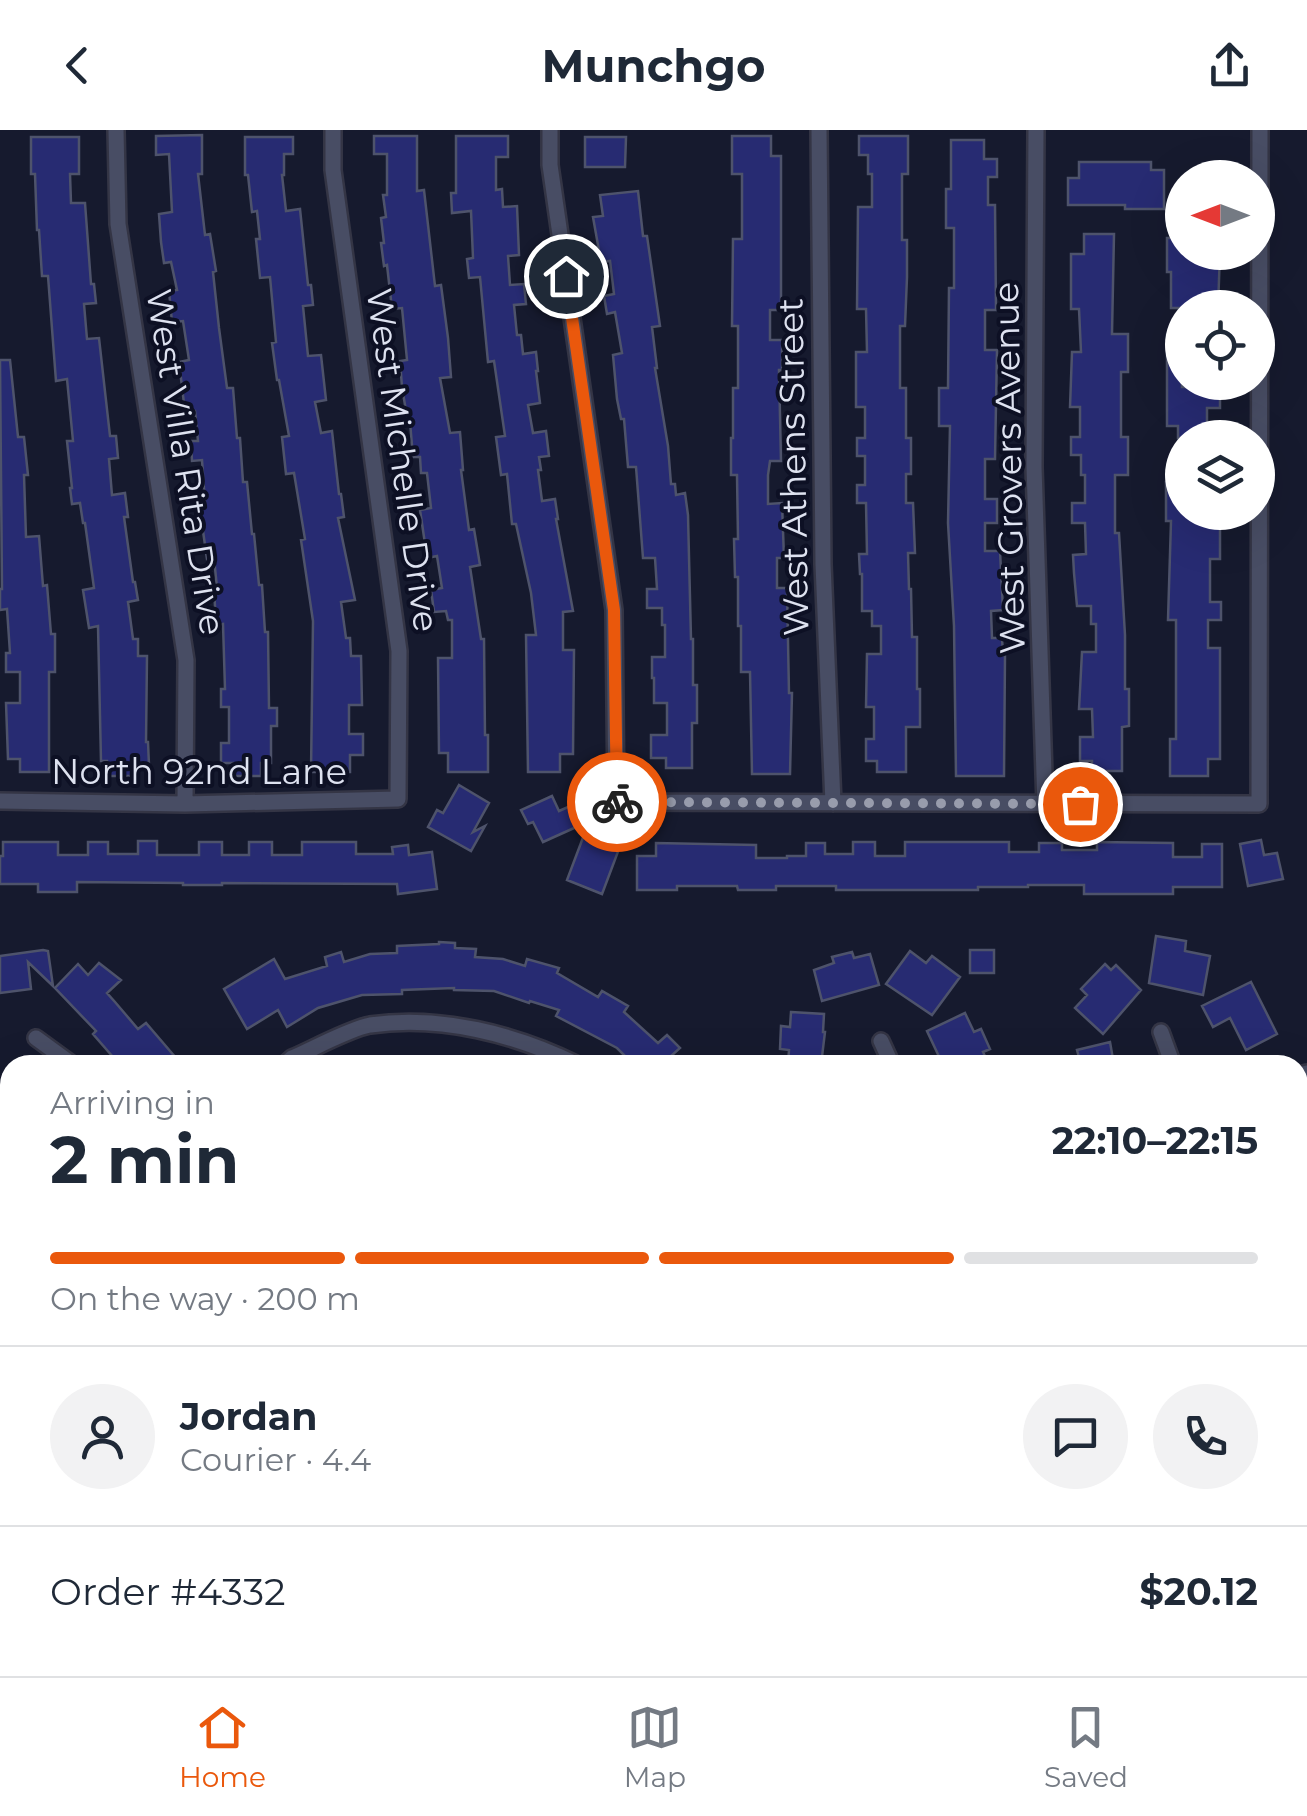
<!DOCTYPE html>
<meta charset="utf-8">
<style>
body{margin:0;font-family:Montserrat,sans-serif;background:#f2f2f3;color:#1f2937;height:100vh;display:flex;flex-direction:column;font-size:38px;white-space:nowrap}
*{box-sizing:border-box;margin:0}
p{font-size:32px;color:#747a83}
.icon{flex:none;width:55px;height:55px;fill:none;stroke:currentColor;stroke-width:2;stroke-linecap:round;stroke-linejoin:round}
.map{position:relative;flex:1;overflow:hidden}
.panel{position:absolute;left:0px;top:925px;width:1308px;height:622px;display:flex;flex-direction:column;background:#fff;border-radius:30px 30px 0 0;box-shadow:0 10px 40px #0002}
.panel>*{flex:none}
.needle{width:65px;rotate:270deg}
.fabs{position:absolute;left:1165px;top:30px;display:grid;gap:20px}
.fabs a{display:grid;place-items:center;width:110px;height:110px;border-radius:50%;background:#fff;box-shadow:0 10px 40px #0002;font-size:50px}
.pin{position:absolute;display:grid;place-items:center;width:85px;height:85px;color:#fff;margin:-42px;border:5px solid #fff;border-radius:50%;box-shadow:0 2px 10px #0007}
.courier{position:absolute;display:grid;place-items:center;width:100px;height:100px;margin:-50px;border:8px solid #ea580c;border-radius:50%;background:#fff;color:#222;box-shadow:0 2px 12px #0007}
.head em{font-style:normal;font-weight:700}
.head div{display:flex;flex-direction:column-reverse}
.head{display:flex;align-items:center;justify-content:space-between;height:170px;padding:0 50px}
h1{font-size:65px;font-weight:700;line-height:75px}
.bar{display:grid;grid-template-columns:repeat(4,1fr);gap:15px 10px;align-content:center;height:120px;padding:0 50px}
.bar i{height:12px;border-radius:8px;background:#e0e1e3}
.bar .current{background:#ea580c}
.bar p{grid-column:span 4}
.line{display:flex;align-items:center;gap:25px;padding:0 50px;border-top:2px solid #e0e1e3}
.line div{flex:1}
.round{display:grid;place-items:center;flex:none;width:105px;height:105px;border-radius:52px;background:#f2f2f3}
header{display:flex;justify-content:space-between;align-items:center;height:130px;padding:0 50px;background:#fff;font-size:45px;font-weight:700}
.dock{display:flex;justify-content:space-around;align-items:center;height:140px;border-top:2px solid #e0e1e3;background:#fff;font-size:28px;color:#747a83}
.dock a{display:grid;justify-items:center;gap:5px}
.dock .current{color:#ea580c}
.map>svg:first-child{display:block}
</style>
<header><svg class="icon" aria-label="back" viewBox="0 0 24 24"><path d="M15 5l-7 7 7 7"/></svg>Munchgo<svg class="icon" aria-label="share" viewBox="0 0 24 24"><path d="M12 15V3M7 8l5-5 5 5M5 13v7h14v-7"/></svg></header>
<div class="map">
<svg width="1307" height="1546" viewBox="0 0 1307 1546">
<rect width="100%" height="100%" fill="#161a2e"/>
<path fill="#00351f" d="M1307,1073v448l-9,4v-450z
M503,1538h762l-19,8h-752z"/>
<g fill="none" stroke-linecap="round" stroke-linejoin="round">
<path stroke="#000b0d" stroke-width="5" d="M1298,1321l9,-2
M730,1546l4,-8"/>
</g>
<path fill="#272b72" stroke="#4e536b" stroke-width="2.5" d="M202,5v39h-4l7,61 5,-1 6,37 -3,1 6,56 8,60h6l4,50h3l3,44h4l5,52h2l5,51h3l3,47h3l1,76h8v18h-6v37h-10v13h-28v-13h-12v-20h8v-36h-8v-18h4l-2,-65 -7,1 -2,-37h3l-3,-30 -7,1 -5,-35 -2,-20 5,-1 -3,-43 -10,1 -1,-20h7l-3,-30 -10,1 -6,-50 10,-2 -6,-39 -11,1 -3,-31 8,-1 -6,-28 -7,1 -3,-21 -2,-28 13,-2 -3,-58 -13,1v-19z
M374,6h43v55l7,-1 11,96 6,-1 7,53 3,39 -11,1 10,55 10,-1 3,38h-2l8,60 5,-1 6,36 -10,2 11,72h3l1,96h3v37h-40v-19h-9l-1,-95h14v-38h-4l-2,-9 -12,1 -3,-22 11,-2 -5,-32 -10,2 -3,-21 -4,-27 11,-2 -4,-35h-6l-1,-16h-7l-3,-35 -2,1 -6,-36 -2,-26 7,-1 -5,-52 -10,1 -5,-44 -3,1 -3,-23h3l-3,-25 5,-1 -3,-22h4v-41h-13z
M456,6h52v21h-12v33l6,-1 1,18 14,-1 2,49 -11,1 2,29 14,-1 2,20 -12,1 3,30h4l2,19 13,-2 2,19h-2l4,32 -12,2 5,28 13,-2 3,25 -10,1 2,13h-3l4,31 13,-2 3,20h-2l17,92 -10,1v38h11l-1,104h-13v18h-32l-2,-137h10l-5,-42 -15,-69h-4l-5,-50 -6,1 -5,-38 9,-1 -11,-75 -6,1 -8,-85 -11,1 -2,-19 6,-1 -2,-47 -19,2 -1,-20h5z
M732,6h39v20h10v154h-11v30h12v30h-3l2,91h-11l-2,14v29l14,-1 2,55h-7v30h10l2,105h3l-2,81h-38l-2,-102h-9v-46h-3v-49h-3l-1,-38h4l-1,-64h-6v-37h2v-50h5v-62h-6l1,-87h9v-65h-10z
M859,6h49v38h-6v66h5v37l-2,49h-5v62h6v50h5v36h-5v29h7l2,50h-7l1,36h2l1,48h5v52h3v38h-14v45h-29v-11h-11v-22h8v-32h-8l1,-53h14v-28h-9v-15h-10v-37h-2l-1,-20h8l-1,-51h-9v-18h8v-29h-8v-18h8v-31h-9v-55h11l-1,-43h-9l1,-102h14v-33h-4v-19h-9z
M31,7h48v37h-9l1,29h14l6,81h3l2,19 -12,1 3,35 12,-1 11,98h6l2,22 -9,1 3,36 13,-2 3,24h-4l9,65h2l3,18 -10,2 5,37h5v17h9l-1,86h2l1,23h-14v11h-27l-1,-15h-6l-3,-135 -9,2 -6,-38 11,-2 -9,-65h-2l-3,-20 -8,1 -2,-16h2l-5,-47h6l-6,-62 -11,2 -8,-105h-6l-3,-46h-2l-2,-56h-4z
M245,7h48v17h-9v21h-2l4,36 14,-2 8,76h3l2,20 -10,1 5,50 13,-1 5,45 -11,2 6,31 11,-2 7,63h2l3,23 -6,1 17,82 -14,2 5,36h4l1,18h10l1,49h-13v29h14v21h-13v17h-39l2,-151 -12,-81 4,-1 -11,-66 -8,1 -4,-37 7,-1 -10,-56h-2l-5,-37 4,-1 -6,-65 -10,1 -4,-39h4l-3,-28 -5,1 -4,-37h-3z
M585,7h41l-1,30h-40z
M951,10h33v19h13v18h-9v28h7l1,105h-11v40h12l-2,109h-10v40h12v24h-12v28h15l3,59 -12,1 1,27h10l1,17h2l-1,121h-48l-2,-150 -6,-103 2,-97h-11v-38h9l1,-100h5v-60h-8v-39h5z
M1079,32h72v8h13v39h-39v-4h-57v-27h11z
M638,61l5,45h4l13,90 -8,1 5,41h-2l13,78 3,38h4l1,11 9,-2 3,22 3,124h2v46h4v38h-5v45h-26v-10h-15v-23h16v-32h-13v-25h-2v-21h13v-32h-3v-17h-15v-19h10l-2,-31h-12l-7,-91h-8l-4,-48h-3l-4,-20 -4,-44 9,-2 -7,-41 -8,2 -3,-18 10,-2 -4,-33 -9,1 -8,-45 10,-1 -3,-21z
M1084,104h30l-2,100h16v38h-7v65h7v38h-13v58h4l6,102v54h4v37l-7,1v44h-30v-10h-12v-24h13l-1,-28h-13l3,-57h14v-28h-5v-18h-14l-3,-33 -1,-18 13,-1 -1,-31h-13v-20h13v-28h-4v-20h-10v-18h9v-30h-10l2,-55h9l-2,-43h-8v-55h13z
M1167,108h15v14h38l-2,56h-47v-36h-4z
M1167,205h15v52h38v21h-13v30h-29v-12h-11z
M0,230h10l8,77h6l4,38h-4l2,62 13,-1 4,50 4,-1 4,49h4v38h-6v100h-29v-13h-12l-2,-56h14v-31h-14v-19h4l-3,-44 -7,1v-21h2z
M1166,352h16v30h38v47h-10v43h11v18h-13v28h12v111h-12v17h-38v-37h6v-119h-8l3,-99h-5z
M459,655l30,18 -16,29 12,-6 -14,25 -43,-24 9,-17 6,3z
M552,666l7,15 16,-7 8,20 -40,18 -10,-20 -5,2 -7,-14z
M584,705l35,14 -17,45 -35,-14z
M1261,710l3,15 13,-2 6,26 -35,7 -8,-42z
M138,711h19v14h42v-13h23v13h27v-13h23v13h30v-13h54v12h37l-1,-7 16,-2 1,10 23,-3 5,37 -39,5 -1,-10 -175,-1v2h-39v-2l-106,-1v10h-39v-8h-38v-28h3v-14h55v13h30v-13h20v12h30z
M853,712h22v14h30v-14h104v10h30v-9h23v7h35v-8l76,1v14h29v-13h20v43h-49v7h-89v-9h-56v2h-50v3h-142v-4h-60v4h-38l-1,-4h-60v4h-40v-34h19v-13l100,2v13h31v-2h19v-13h19v11h28z
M1156,806l30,5 -1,10 25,5 -7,39 -54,-12z
M439,812l16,1v5l21,1 -1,8 28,2 22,7 2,-7 32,9 -2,5 41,24 4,-6 26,15 -4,6 34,31 9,-8 13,13 -9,8 9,9h-46l-17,-17 -61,-32 3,-6 -29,-9 -1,2 -35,-12 -40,-1v-2l-52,2v4l-40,1 -44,13 -31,19 -9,-17 -31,19 -23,-40 50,-30 11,20 42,-13 -2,-9 16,-5 3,10 26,-8 27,-1v-7l42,-2z
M43,820l5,1 5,35 -25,-24 3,27 -31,4v-37z
M970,820h24v23h-24z
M910,821l16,12 6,-7 28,21 -28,38 -46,-31z
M852,822l2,6 16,-4 9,31 -57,16 -8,-31 20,-7 -2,-6z
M99,833l22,17 -14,13 8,9 23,27 8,-6 36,42h-62l-27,-31 3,-3 -41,-43 23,-24 10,11z
M1105,834l6,6 5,-5 25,25 -38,44 -28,-26 12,-13 -6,-6z
M1251,852l26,52 -31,16 -16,-32 -17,9 -11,-21z
M791,882l33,2 -1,18h2l-4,33 -33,-1 1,-14 -9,-1 1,-23 9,1z
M965,883l9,19 7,-3 9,20 -7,3 6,13h-46l-16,-34z
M1110,912l4,23h-33l-4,-15z"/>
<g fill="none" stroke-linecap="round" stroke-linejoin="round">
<defs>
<path id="minor" d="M116,0l2,94 68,436 -1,144
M550,0v35l64,445 2,192 643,2 1,-674
M819,0l4,434 10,239
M1036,0l-2,337 11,338
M0,671l185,3 213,-5 1,-148 -66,-481v-40
M1161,902l12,33
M36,908l37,27
M881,911l11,24
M284,935l8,-7c21,-9 57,-29 78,-33 71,-10 145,9 208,40
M1298,945l9,-2
M0,1198l10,-10
M0,1545l10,-11
M312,1546l7,-8"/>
</defs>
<use href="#minor" stroke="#343545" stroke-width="20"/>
<use href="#minor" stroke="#484d64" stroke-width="15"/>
</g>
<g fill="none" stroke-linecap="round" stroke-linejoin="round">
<path stroke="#989cac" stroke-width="10" stroke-dasharray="0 18" d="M617,672l463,2"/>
<path stroke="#ea580c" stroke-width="12" d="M566,146l48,334 3,192"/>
</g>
<g text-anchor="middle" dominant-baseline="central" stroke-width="8" stroke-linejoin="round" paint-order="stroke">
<g font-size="35" fill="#dee2f0" stroke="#0d1024">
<text transform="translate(403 330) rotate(82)">West Michelle Drive</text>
<text transform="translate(186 332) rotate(81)">West Villa Rita Drive</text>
<text transform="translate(793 337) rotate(-91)">West Athens Street</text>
<text transform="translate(1009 338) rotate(-91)">West Grovers Avenue</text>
<text x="199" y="641">North 92nd Lane</text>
</g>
</g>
</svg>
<div class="fabs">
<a><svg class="needle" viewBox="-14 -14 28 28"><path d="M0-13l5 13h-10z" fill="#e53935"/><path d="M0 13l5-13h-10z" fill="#747a83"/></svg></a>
<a><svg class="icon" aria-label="locate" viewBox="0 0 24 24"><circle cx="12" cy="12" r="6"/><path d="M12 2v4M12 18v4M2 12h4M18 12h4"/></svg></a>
<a><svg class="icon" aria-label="layers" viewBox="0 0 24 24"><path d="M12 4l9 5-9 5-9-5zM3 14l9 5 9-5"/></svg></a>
</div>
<div class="pin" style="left:1080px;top:674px;background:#ea580c"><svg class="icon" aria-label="bag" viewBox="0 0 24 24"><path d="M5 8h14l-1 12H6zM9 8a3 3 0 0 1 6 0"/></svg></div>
<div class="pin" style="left:566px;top:146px;background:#1f2937"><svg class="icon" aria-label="home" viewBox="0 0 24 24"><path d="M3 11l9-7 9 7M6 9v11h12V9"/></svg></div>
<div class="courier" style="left:617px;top:672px"><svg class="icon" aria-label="bike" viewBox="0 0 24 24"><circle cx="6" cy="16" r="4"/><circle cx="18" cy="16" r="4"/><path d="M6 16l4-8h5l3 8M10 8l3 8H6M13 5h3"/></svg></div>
<section class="panel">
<div class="head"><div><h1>2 min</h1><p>Arriving in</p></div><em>22:10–22:15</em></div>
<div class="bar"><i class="current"></i><i class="current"></i><i class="current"></i><i></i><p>On the way · 200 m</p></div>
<div class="line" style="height:180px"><a class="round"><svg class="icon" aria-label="person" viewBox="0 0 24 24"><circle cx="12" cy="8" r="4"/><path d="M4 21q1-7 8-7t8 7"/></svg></a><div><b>Jordan</b><p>Courier · 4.4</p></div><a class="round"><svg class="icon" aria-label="chat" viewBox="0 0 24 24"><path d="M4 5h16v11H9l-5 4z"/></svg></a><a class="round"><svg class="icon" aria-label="phone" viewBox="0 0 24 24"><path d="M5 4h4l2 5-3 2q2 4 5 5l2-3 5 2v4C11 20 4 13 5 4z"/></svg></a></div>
<div class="line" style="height:130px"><div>Order #4332</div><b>$20.12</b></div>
</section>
</div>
<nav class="dock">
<a class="current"><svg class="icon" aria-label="home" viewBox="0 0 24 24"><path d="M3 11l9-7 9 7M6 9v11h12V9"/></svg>Home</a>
<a><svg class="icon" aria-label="map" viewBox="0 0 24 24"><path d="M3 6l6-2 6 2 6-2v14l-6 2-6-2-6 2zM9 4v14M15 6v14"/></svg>Map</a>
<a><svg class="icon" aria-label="saved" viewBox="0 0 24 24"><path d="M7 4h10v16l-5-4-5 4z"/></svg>Saved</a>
</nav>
